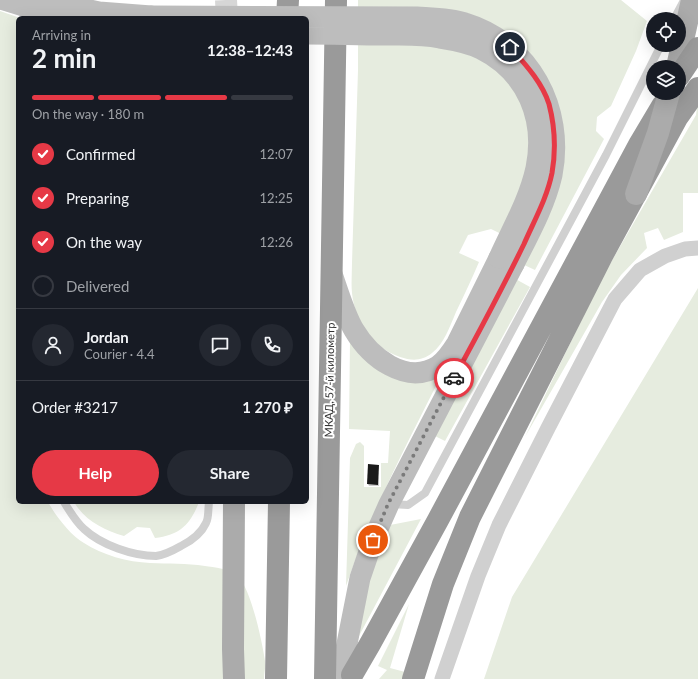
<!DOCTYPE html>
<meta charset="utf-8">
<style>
body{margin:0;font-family:Lato,sans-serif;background:#242831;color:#f1f3f6;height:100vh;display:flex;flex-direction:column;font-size:15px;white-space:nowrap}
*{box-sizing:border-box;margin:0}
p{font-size:13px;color:#9ea1a6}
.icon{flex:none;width:22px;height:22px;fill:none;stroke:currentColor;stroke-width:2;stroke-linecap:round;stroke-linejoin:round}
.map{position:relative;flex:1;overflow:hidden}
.drawer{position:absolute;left:16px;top:16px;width:293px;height:488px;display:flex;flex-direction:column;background:#171b24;border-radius:6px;box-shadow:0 4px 16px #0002}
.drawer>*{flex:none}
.buttons{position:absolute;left:646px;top:12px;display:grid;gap:8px}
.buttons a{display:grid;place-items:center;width:40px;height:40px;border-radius:50%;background:#171b24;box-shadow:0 4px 16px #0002;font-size:20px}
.pin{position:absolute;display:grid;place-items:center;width:34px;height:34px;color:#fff;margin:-17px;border:2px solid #fff;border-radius:50%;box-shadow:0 1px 4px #0007}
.courier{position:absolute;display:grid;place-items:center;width:40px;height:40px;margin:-20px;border:3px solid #e63946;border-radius:50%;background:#fff;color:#222;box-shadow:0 1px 5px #0007}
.headline em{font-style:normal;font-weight:700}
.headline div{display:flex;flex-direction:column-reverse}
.headline{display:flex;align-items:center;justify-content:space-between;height:68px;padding:0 16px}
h1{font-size:26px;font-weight:700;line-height:30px}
.bar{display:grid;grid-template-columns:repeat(4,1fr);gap:6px 4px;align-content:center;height:48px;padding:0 16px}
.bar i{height:5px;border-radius:3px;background:#363941}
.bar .selected{background:#e63946}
.bar p{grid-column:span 4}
.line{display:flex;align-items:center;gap:10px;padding:0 16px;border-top:1px solid #363941}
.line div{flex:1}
.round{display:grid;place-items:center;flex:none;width:42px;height:42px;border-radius:21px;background:#242831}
ol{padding:0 16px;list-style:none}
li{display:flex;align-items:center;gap:12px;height:44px}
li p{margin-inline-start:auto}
li .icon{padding:4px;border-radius:50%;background:#e63946;color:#fff;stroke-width:4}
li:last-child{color:#9ea1a6}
li i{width:22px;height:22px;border:2px solid #363941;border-radius:50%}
.primary-button{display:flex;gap:8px;margin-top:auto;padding:8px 16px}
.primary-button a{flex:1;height:46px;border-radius:24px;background:#e63946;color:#fff;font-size:16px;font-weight:700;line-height:46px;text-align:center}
.primary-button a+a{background:#242831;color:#f1f3f6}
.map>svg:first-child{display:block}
</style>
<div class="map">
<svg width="698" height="679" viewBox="0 0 698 679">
<rect width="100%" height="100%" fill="#fff"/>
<path fill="#e6ecdf" d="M358,0h263l26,21 -11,30 -25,55 -14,11 -1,14 8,8 -69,131 -13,-6 -4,-22 -27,-13 -23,6 -9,18 20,9c-7,17 -15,33 -23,50 -6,14 -12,32 -24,41 -10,8 -20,8 -32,4 -27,-9 -45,-35 -48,-64 -1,-10 0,-20 0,-30l6,-193z
M0,11l20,7h-2v484h30c7,13 23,34 36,41 18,12 44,19 66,20 19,1 36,0 55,3 8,1 26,3 32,9 14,13 25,66 28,86 1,6 -1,12 -1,18h-264z
M698,100v93h-15v39l-19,8 -6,-12 -14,5 3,15 -26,27 -19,27 -77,135 74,-154 97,-168z
M512,277l18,10 -85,154 -14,-7z
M698,288v391h-214l28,-82z
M350,340l30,29 66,-3c-36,72 -74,143 -100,220l4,-128 6,-14 4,-2 4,4v41h17v-24h7l2,-32 -41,-2z
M74,502h125c-9,23 -19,33 -44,36l-5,-10 -13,-1 -13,9c-20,-6 -39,-15 -50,-34z
M421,519l-62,117 1,-36 25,-74z
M409,604l-19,64 19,5 -2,6h-28l8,-9 -9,-4z"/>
<path fill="#0003" d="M378,466l1,20h-10l-1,-2z"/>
<path fill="#1a1a1a" d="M368,464l11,1 -1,20 -11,-1z"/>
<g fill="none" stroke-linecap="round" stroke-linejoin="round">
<path stroke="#d6d6d6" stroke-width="22" stroke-dasharray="22 11" stroke-linecap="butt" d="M226,0l1,18"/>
<path stroke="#d0d0d0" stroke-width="8" d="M674,19l9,-17
M64,502c6,10 12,20 20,27 17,16 49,27 72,27 8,-1 18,-6 25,-10 10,-5 20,-12 25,-23 3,-5 2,-15 3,-21
M391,504l17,1 17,-12 181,-338 55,-110"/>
<path stroke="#d0d0d0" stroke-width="15" d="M442,679l36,-103 21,-51 49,-97 67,-129 25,-29 25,-14 20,-7 13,-1"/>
<path stroke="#bdbdbd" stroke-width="21" d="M4,0l55,17
M44,0l55,12 52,4
M332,274c6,17 13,41 22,56 16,27 52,56 84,36 8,-6 14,-15 19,-23l42,-85
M340,679l20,-101 13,-38 16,-36 125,-240"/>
<path stroke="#ababab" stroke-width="22" d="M677,67l15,-67
M234,502l-1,147 1,30"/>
<path stroke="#9a9a9a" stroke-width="22" d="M287,18l1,-18
M679,76l19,-28
M352,675l18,-31 68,-124 202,-377 22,-37
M276,679l3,-177
M325,679l11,-679
M413,679l30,-95 27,-67 132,-261 75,-138 21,-30"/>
<path stroke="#bdbdbd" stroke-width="21" d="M151,16l266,1c16,1 33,1 48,6 65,20 100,86 87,152 -7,31 -24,61 -38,89
M307,34c26,0 52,1 79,1 18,0 36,-1 54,3 13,2 29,5 41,11 46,23 65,70 55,119 -7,32 -24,61 -37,90"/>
<path stroke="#ababab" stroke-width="22" d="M636,194l22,-61 11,-40"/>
</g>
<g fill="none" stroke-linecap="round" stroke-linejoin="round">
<path stroke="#7a7a7a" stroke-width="4" stroke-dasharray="0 7.2" d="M373,540l15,-36 66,-126"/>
<path stroke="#e63946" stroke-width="5" d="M454,378c24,-44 48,-89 70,-134 10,-23 23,-46 28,-71 4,-23 3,-46 -3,-69 -7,-22 -24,-40 -39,-57"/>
</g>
<g text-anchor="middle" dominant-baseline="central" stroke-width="4" stroke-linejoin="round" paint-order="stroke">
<g font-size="11" fill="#333" stroke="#fff">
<text transform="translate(329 380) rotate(-89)">МКАД, 57-й километр</text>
</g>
</g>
</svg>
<div class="buttons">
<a><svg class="icon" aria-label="locate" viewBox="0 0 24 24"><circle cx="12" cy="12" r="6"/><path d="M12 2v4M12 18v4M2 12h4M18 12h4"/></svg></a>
<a><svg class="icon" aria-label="layers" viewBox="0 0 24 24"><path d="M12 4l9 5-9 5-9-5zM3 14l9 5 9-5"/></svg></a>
</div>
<div class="pin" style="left:373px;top:540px;background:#ea580c"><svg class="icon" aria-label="bag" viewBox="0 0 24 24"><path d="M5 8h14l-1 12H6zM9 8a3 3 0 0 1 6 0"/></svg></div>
<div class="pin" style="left:510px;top:47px;background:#1f2937"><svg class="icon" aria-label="home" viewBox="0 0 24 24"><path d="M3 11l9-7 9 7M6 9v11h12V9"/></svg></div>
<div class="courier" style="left:454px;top:378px"><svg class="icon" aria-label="car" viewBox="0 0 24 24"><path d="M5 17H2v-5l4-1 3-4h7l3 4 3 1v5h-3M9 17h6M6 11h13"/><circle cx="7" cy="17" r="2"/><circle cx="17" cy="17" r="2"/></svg></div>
<section class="drawer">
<div class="headline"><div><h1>2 min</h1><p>Arriving in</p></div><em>12:38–12:43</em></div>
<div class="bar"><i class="selected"></i><i class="selected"></i><i class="selected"></i><i></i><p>On the way · 180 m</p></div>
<ol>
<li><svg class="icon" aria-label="check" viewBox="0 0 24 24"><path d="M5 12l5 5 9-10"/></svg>Confirmed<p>12:07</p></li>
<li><svg class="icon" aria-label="check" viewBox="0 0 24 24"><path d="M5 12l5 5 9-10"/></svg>Preparing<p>12:25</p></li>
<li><svg class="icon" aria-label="check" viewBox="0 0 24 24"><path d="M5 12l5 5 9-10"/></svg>On the way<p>12:26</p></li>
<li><i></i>Delivered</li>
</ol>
<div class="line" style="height:72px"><a class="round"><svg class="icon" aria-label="person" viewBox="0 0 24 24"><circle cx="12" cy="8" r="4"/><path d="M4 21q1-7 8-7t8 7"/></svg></a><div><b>Jordan</b><p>Courier · 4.4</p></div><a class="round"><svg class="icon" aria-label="chat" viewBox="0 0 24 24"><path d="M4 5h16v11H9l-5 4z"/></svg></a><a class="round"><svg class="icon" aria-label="phone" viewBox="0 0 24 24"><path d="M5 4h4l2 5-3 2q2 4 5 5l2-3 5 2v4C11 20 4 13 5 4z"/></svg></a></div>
<div class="line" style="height:52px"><div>Order #3217</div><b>1 270 ₽</b></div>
<div class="primary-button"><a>Help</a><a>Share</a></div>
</section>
</div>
